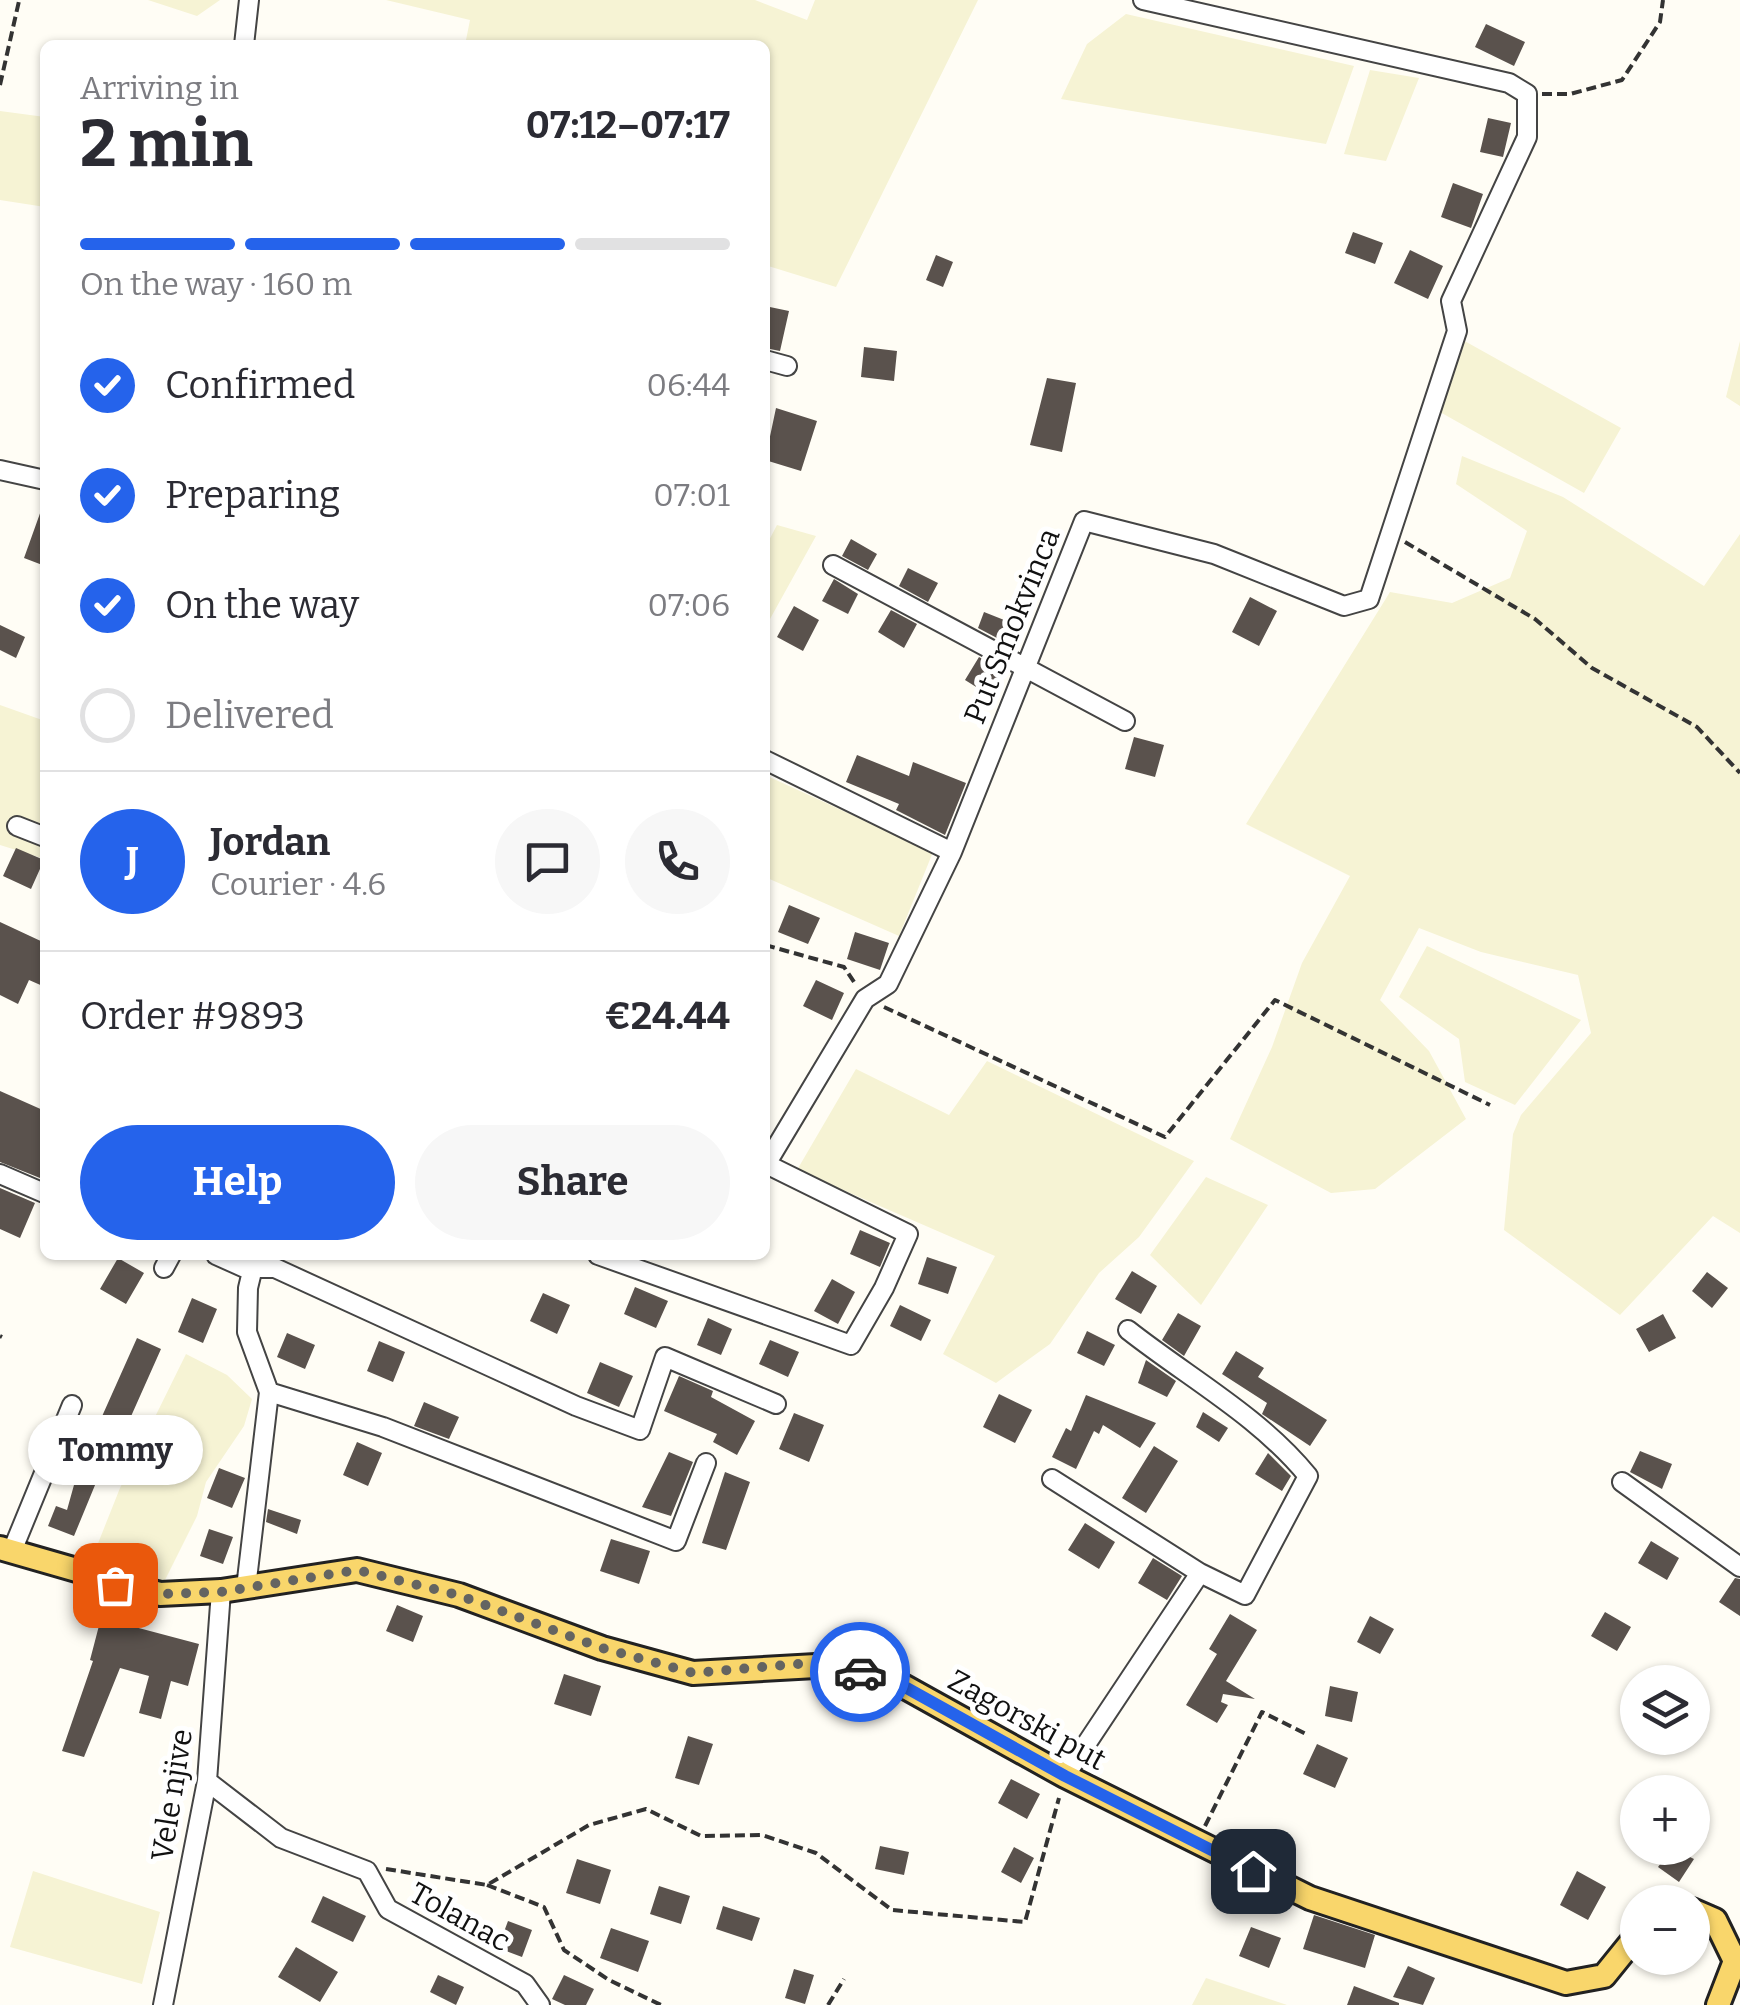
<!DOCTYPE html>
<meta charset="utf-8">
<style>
body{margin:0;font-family:Bitter,serif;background:#f7f7f7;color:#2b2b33;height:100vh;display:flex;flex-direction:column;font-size:38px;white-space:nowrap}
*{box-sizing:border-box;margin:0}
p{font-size:32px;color:#7c7c81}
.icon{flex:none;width:55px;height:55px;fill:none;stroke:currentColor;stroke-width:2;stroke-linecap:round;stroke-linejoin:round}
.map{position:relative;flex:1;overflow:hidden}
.drawer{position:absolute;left:40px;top:40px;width:730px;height:1220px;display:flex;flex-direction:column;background:#fff;border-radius:15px;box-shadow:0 2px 8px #0004}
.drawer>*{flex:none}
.fabs{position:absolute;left:1620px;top:1665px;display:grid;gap:20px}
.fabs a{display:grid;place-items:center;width:90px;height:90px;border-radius:50%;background:#fff;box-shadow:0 2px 8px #0004;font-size:50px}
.pin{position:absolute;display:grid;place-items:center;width:85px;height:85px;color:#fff;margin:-42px;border-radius:20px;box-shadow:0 5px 15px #0006}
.courier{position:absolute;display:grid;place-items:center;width:100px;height:100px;margin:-50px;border:8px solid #2563eb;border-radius:50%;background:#fff;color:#222;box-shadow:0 2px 12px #0007}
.bubble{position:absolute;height:70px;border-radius:35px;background:#fff;box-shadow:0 2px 8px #0004;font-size:32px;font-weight:700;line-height:70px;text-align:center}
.summary em{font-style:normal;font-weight:700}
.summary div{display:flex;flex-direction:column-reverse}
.summary{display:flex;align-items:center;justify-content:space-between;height:170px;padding:0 40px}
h1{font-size:65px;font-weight:700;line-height:75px}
.bar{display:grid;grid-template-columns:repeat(4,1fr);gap:15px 10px;align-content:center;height:120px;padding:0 40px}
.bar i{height:12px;border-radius:8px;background:#e1e1e2}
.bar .on{background:#2563eb}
.bar p{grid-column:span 4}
.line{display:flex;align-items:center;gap:25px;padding:0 40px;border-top:2px solid #e1e1e2}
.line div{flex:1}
.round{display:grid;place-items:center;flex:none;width:105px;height:105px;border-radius:52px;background:#f7f7f7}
ol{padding:0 40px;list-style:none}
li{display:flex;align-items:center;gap:30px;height:110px}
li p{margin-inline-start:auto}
li .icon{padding:10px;border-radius:50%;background:#2563eb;color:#fff;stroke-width:4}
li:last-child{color:#7c7c81}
li i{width:55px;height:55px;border:5px solid #e1e1e2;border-radius:50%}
.action{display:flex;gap:20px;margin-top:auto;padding:20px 40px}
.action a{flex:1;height:115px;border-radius:60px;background:#2563eb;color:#fff;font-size:40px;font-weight:700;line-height:115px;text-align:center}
.action a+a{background:#f7f7f7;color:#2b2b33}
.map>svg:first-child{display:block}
</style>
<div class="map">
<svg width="1740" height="2005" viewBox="0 0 1740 2005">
<rect width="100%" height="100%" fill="#fffdf5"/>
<path fill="#f6f3d4" d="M148,0h72l-23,16z
M386,0h369l52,20 8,-20h163l-142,287 -71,-22v-220h-300l5,-25z
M1126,14l228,52 -28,78 -265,-45 26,-55z
M1370,70l49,8 -33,83 -42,-7z
M0,111l45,6v90l-45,-7z
M1461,339l160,89 -37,65 -144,-81z
M1740,341v65l-14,-9z
M1462,456l101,41 141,89 36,-52v699l-27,-17 -93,99 -116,-85 9,-96 8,-19 70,-82 -13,-58 -97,-23 -62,-24 -39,72 49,51 37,68 -91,70 -44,4 -101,-54 42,-92 30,-84 48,-87 -104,-52 144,-232 62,11 58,-25 17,-47 -71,-47z
M777,525l39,11 -51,92v-80z
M0,705l45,16v138l-45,-14z
M765,775l168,77 -34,84 -134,-59z
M1427,946l154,74 -66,85 -50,-23 -6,-43 -60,-42z
M987,1061l207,100 -55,76 -40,36 -49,71 -54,39 -53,-29 52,-98 -198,-86 59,-101 93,46z
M1206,1177l62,28 -67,100 -51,-50z
M186,1354l41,21 25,24 -8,27 -38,56 -9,34 -32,64h-31l-43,-19 29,-73z
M33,1871l127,41 -18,72 -132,-37z
M1206,1978l81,27h-95z"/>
<path fill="#5a524d" d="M1486,24l39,18 -11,24 -39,-19z
M1488,118l23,5 -8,34 -23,-5z
M1453,183l30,11 -12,34 -30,-11z
M1353,232l30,11 -8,21 -30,-11z
M1410,250l33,16 -15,33 -34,-16z
M936,255l17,7 -10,25 -17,-7z
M765,306l24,5 -9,40 -15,-3z
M864,347l33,4 -3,30 -33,-4z
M1047,378l29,5 -14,69 -32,-7z
M776,408l41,13 -16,50 -36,-11z
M43,505l2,1v60l-21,-8z
M851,539l26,15 -9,16 -26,-14z
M908,568l30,15 -10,19 -29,-16z
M834,579l24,15 -10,20 -26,-13z
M1250,597l27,14 -18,35 -27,-14z
M794,606l25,14 -16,31 -26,-14z
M891,610l26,14 -13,24 -26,-16z
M984,612l38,15 -8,20 -36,-19z
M0,625l25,12 -9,21 -16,-8z
M979,657l25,14 -15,24 -24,-15z
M1134,737l30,8 -9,32 -30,-8z
M857,755l52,21 4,-14 53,21 -21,52 -49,-25 3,-6 -53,-22z
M16,848l28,12 -13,29 -28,-13z
M789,905l31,13 -12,26 -30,-12z
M0,922l45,21v44l-16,-7 -11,24 -18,-9z
M855,932l34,11 -9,27 -33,-11z
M816,980l28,13 -12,27 -29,-14z
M0,1091l45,20v69l-45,-18z
M0,1188l35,15 -15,35 -20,-9z
M860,1230l30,13 -10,24 -30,-13z
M927,1257l30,10 -9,27 -30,-10z
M118,1258l26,15 -18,31 -26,-15z
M1132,1271l25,15 -16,28 -26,-15z
M1707,1272l21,16 -16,20 -20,-17z
M832,1279l23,13 -17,32 -24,-13z
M635,1287l33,14 -12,27 -32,-14z
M543,1293l27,12 -13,29 -27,-13z
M192,1298l25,11 -14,34 -25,-11z
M900,1305l31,15 -10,21 -31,-15z
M1178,1313l23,13 -17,30 -22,-16z
M1663,1314l13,24 -27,14 -13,-23z
M708,1318l24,11 -11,26 -24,-10z
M1087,1331l28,14 -11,21 -27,-13z
M287,1333l28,12 -10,24 -28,-12z
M137,1338l24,11 -45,101 -25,-9z
M770,1340l29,12 -11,25 -29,-13z
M379,1341l26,11 -12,30 -26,-11z
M1236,1351l28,17 -6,9 69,43 -17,26 -48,-32 5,-11 -45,-29z
M1146,1360l30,21 -9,16 -29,-14z
M600,1362l33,14 -14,31 -32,-14z
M679,1376l34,15 -2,6 44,24 -18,34 -24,-13 4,-8 -53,-23z
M999,1394l33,16 -17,33 -32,-16z
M1086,1395l70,28 -16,25 -37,-23 -4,9 -5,-3 -18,38 -24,-12 14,-29 5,3z
M424,1402l35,15 -10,22 -35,-13z
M1203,1412l25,16 -9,14 -23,-15z
M794,1413l30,12 -15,37 -30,-13z
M357,1442l25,11 -14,33 -25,-11z
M1154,1446l24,15 -32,52 -24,-15z
M1640,1451l32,13 -10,25 -32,-17z
M669,1452l24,10 -22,54 -29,-9z
M1268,1453l23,23 -9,15 -27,-17z
M79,1467l21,6 -26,63 -26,-10 8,-20 11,4z
M219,1468l26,10 -13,30 -25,-10z
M725,1472l25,10 -24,68 -24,-7z
M268,1509l33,11 -4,14 -31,-12z
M1085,1523l30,19 -16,27 -31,-19z
M209,1529l24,8 -10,27 -23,-8z
M611,1539l39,12 -11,33 -39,-13z
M1651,1541l28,17 -12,22 -29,-17z
M1153,1558l29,18 -15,24 -29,-17z
M1735,1578l5,1v37l-21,-14z
M397,1605l26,11 -10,26 -27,-11z
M1605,1612l26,15 -14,24 -26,-15z
M1230,1614l27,16 -31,51 29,18 -32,-5 -2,8 7,3 -11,18 -31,-18 31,-51 -8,-5z
M1370,1616l24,13 -14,25 -23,-12z
M101,1618l98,26 -11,42 -17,-5 -10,38 -22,-6 10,-37 -29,-8 -36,89 -22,-6 31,-90 -3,-1z
M564,1674l37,12 -10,30 -37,-12z
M1330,1686l28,6 -6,30 -27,-6z
M688,1736l25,8 -14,41 -24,-7z
M1317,1744l31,14 -13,30 -32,-14z
M1011,1779l29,15 -13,25 -29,-16z
M880,1846l29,6 -5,23 -29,-6z
M1014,1847l20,11 -13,25 -20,-11z
M1672,1848l22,11 -15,23 -21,-15z
M577,1859l34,11 -11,34 -34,-11z
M1577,1871l29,16 -18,33 -28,-15z
M659,1886l31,10 -9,28 -31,-10z
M323,1896l43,20 -13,26 -42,-20z
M723,1906l37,12 -8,23 -36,-12z
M1314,1915l61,20 -10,33 -62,-19z
M508,1921l24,9 -10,27 -24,-9z
M1251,1927l30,11 -12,30 -30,-12z
M611,1928l38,13 -11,31 -38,-14z
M296,1947l42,25 -18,30 -42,-25z
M1408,1966l27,12 -12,27 -30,-8z
M794,1969l20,6 -9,29 -20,-6z
M438,1975l26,12 -8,18 -26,-13z
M564,1975l30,14 -8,16h-21l-13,-6z
M1354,1986l45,17v2h-52z"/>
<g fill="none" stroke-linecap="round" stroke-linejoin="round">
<defs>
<path id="minor" d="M244,45l5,-45
M765,360l22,6
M0,470l45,10
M833,565l292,156
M765,760l187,92
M17,826l28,11
M765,1166l100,-167 23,-15 64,-132 132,-331 130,33 130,52 25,-7 88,-268 -6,-30 76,-164v-43l-18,-11 -366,-83
M0,1174l44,19
M216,1255l29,13h30l301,138 64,24 25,-73 111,47
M598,1255l253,90 33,-57 24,-54 -140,-69
M164,1268l7,-13
M1128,1330c61,48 131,86 180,146l-63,119 -45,-22
M269,1392l114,35 293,114 30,-78
M1052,1479l148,94 -135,203
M1622,1482l118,85
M12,1551l60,-146
M246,1588l23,-196 -22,-60 1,-44 8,-33
M207,1781l74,57 86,33 21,38 137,75 15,21
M163,2005l44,-224 14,-190"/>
<path id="major" d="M0,1548l160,46 61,-3 136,-21 102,25 143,53 91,25 141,-8 62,17 169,94 245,122 256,85 38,-7 34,-42
M1692,1910l23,10 20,41 -17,44"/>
</defs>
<use href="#minor" stroke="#444" stroke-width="22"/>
<use href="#major" stroke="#222" stroke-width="28"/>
<path stroke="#333" stroke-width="4" stroke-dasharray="10 5" stroke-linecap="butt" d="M0,85l19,-84
M1542,94h28l52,-14 38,-58 3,-22
M1405,542l130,77 57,49 105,59 43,46
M765,945l79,22 10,15
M884,1007l281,130 110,-137 215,105
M0,1336l2,1
M1205,1826l57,-114 46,23
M386,1869l101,16 102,-60 57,-16 55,27 61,-1 54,18 76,57 133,12 34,-124
M487,1885l57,22 20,43 45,30 52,25
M828,2005l16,-26"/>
<use href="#minor" stroke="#fff" stroke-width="18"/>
<use href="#major" stroke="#f9d66b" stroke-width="22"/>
</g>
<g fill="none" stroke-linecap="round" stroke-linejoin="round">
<path stroke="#646461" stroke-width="10" stroke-dasharray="0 18" d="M115,1585l45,9 61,-2 136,-22 101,25 144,53 91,25 105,-9 36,1 26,7"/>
<path stroke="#2563eb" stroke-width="12" d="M860,1672l36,10 169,94 188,95"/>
</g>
<g text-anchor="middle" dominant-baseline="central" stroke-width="10" stroke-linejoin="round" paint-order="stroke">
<g font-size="30" fill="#111" stroke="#fff">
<text transform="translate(1012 626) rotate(-68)">Put Smokvinca</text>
<text transform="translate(1027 1720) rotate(29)">Zagorski put</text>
<text transform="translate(172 1795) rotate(-81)">Vele njive</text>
<text transform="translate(460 1917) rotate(29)">Tolanac</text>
</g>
</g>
</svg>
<div class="fabs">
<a><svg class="icon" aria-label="layers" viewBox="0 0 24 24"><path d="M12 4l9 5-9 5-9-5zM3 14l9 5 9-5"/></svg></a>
<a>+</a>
<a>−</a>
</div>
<div class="pin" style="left:115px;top:1585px;background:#ea580c"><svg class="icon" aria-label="bag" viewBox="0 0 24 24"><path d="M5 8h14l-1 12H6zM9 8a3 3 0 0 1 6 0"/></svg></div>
<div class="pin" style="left:1253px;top:1871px;background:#1f2937"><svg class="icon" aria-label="home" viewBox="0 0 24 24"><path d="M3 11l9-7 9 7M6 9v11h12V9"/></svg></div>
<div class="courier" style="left:860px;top:1672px"><svg class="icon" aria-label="car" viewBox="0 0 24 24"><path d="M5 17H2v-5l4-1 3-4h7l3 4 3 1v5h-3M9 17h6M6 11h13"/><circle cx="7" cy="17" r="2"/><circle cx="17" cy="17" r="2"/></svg></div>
<div class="bubble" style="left:28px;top:1415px;width:175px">Tommy</div>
<section class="drawer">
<div class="summary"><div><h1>2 min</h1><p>Arriving in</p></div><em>07:12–07:17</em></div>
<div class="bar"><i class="on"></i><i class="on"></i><i class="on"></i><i></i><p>On the way · 160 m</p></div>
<ol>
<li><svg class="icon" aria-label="check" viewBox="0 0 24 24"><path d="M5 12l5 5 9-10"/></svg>Confirmed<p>06:44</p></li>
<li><svg class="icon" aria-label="check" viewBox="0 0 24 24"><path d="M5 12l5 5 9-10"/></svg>Preparing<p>07:01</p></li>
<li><svg class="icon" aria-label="check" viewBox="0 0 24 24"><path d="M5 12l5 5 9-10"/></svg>On the way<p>07:06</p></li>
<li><i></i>Delivered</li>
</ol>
<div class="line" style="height:180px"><b class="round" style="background:#2563eb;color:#fff">J</b><div><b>Jordan</b><p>Courier · 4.6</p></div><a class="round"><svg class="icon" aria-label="chat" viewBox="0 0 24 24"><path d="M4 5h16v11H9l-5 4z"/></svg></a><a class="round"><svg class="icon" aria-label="phone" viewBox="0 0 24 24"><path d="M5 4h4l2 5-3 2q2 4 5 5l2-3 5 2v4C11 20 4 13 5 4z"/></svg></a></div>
<div class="line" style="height:130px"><div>Order #9893</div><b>€24.44</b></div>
<div class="action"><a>Help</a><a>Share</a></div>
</section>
</div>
